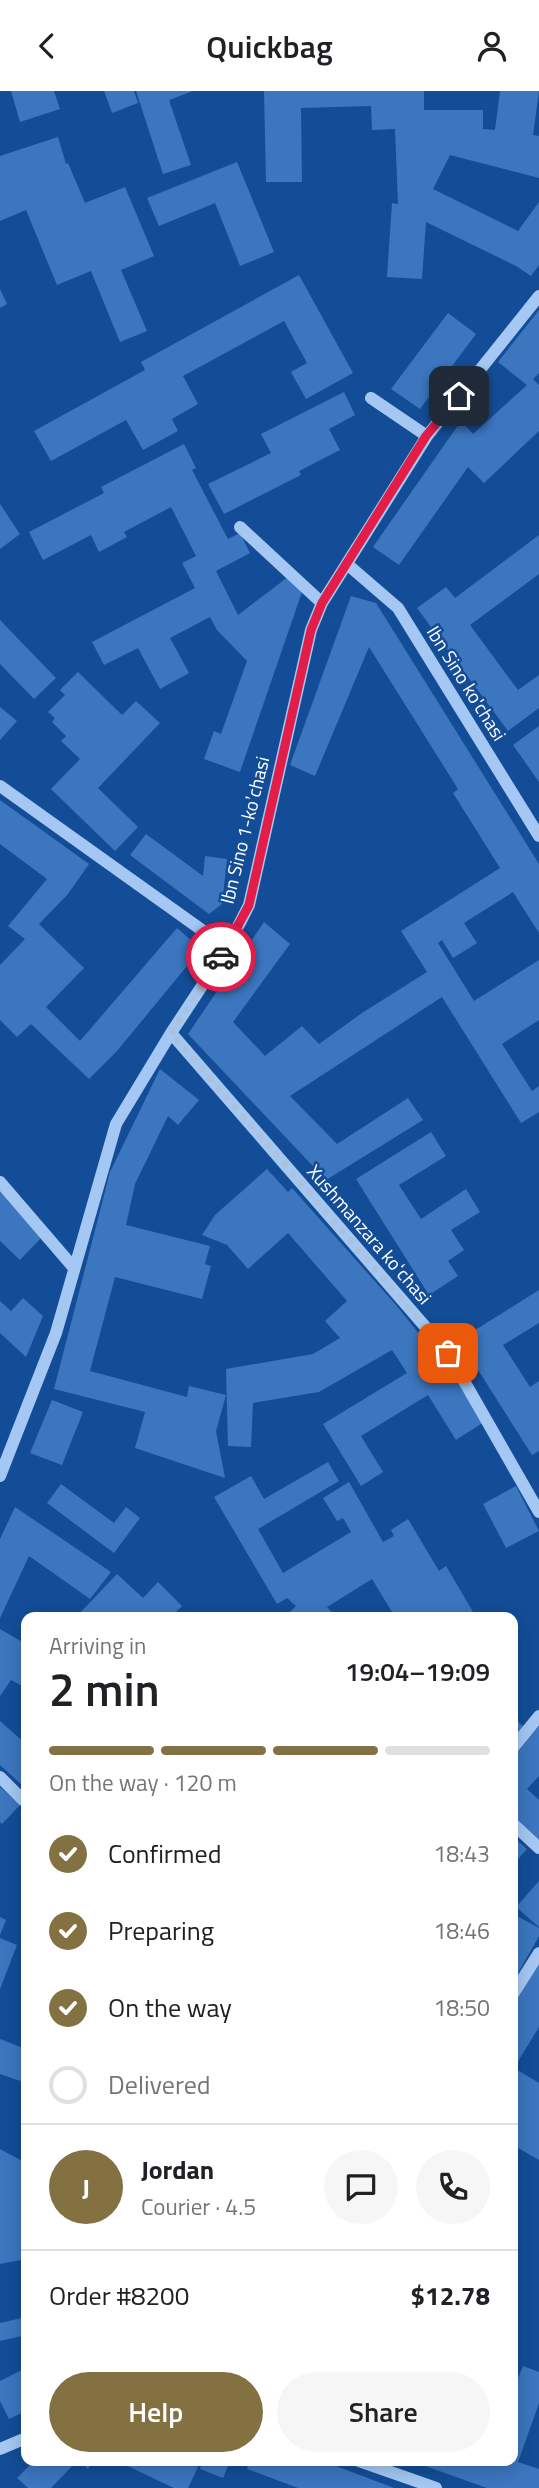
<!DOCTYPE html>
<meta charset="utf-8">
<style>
body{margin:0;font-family:"Titillium Web",sans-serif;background:#f6f6f6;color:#202124;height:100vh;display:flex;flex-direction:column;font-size:26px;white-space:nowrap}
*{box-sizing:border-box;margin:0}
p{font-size:23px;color:#757577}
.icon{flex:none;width:38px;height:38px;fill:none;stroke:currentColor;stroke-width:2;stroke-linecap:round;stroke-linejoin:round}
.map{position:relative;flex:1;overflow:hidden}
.drawer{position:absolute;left:21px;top:1521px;width:497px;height:854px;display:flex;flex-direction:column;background:#fff;border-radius:14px;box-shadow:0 4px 18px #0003}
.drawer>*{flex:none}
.pin{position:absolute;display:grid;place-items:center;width:60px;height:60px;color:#fff;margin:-30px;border-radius:14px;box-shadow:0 4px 10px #0006}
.courier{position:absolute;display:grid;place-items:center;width:70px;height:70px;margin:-35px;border:5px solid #e11d48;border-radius:50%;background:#fff;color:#222;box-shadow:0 2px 9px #0007}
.headline em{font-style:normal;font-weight:600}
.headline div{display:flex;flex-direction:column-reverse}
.headline{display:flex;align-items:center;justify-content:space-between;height:119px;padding:0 28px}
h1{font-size:46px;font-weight:600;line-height:52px}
.bar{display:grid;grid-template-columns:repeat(4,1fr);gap:10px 7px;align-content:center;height:84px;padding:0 28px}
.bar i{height:9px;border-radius:5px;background:#e0e0e0}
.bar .active{background:#847142}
.bar p{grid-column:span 4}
.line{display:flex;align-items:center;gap:18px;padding:0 28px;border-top:2px solid #e0e0e0}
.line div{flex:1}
.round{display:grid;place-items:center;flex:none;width:74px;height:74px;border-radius:37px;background:#f6f6f6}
ol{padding:0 28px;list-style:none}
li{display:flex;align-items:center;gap:21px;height:77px}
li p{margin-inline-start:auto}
li .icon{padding:7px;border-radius:50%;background:#847142;color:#fff;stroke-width:4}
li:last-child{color:#757577}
li i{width:38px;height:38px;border:4px solid #e0e0e0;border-radius:50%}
.button{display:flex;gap:14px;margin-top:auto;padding:14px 28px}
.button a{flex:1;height:80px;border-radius:42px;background:#847142;color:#fff;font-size:28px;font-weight:600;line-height:80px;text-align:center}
.button a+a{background:#f6f6f6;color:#202124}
header{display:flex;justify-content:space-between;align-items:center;height:91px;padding:0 28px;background:#fff;font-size:32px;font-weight:600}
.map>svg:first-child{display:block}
</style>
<header><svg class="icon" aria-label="back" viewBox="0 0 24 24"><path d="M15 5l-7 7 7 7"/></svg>Quickbag<svg class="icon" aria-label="person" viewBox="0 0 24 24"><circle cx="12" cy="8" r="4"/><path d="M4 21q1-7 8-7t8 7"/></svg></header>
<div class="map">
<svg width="539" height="2397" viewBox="0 0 539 2397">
<rect width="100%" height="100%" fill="#134d97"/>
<path fill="#3c76bf" d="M11,0h43l6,18 -40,13z
M104,0h30l4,12 -26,10z
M136,0h57l-24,9 22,65 -28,9z
M264,0h160v19h59v19l12,1 5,-39h39l-6,44 6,1v42l-89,-23 -17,34 85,42 21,-29v63l-8,11 -15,-10 -90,-44 -4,57 -35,-2 5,-74 6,1 -3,-75 -23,1 -1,-24 -70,2 1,74h-36z
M58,46l8,27 2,-1 17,40 40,-16 29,69 -33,14 26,61 -27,11 -29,-71 -34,14 -31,-75 -26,11v-65z
M237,71l37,90 -34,14 -25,-63 -56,23 -12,-28z
M299,184l54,98 -47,26 -15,-27 16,-9 -23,-42 -101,55 15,28 -26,15 6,12 -35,19 -17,-30 -75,41 -17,-30 111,-61 -4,-8z
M0,198l7,15 -7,4z
M539,219v63l-6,6 6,6v46l-55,52 -16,-16 -69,98 -26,-18 88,-126 12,13 54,-49 -29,-23z
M448,222l28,21 -56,75 -29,-20z
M344,301l11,23 -26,14 11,21 -41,21 2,4 -77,39 -16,-30 63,-31 -10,-19z
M184,353l12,24 -4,2 36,69 12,-6 10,20 -34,18 22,44 50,-38 14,15 -62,180 -36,-13 10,-28 7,3 26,-73 -30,-31 -7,-13 -40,21 19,35 -29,16 -22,-41 -34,17 -12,-23 103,-54 -13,-25 14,-7 -25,-49 -47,25 3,5 -28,15 -8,-17 -48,25 -14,-28 75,-39 -3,-6z
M0,413l20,30 -20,15z
M539,444v39l-69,51 48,65 21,-15v33l-31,23 -91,-123 29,-21 9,11z
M351,505l25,7 163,261v69l-26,-41 -49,31 13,20 -24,15 -11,-18 -4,3 36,58 65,-41v60l-37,24 30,47 7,-5v26l-18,11 -79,-126 -152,99 47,48 71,-46 15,22 -97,60 -138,-146 76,-112 26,22 -57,78 32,34 37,-30 17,18 43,-31 65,-41 -26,-41 99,-63 -47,-75 5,-4 -89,-142 -54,129 -25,-11z
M0,529l56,58 -22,21 -34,-35z
M78,581l44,43 14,-14 24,22 -62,65 40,39 -23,24 -64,-62 29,-30 -19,-18 5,-5 -14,-14 3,-4 -7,-6 17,-17 -5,-5z
M0,616l17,14 -17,19z
M539,635v56l-26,-37z
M0,709l89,64 -21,30 -29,30 45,44 -38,39 34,34 97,-113 24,21 -84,102 -28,28 -58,-55 -14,13 -17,-17v-55l25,-26 -17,-13 39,-47 -47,-35z
M146,743l57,42 2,-20 22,3 -5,45 -13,10 -79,-59z
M160,978l39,31 -21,25 -10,-9 -33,68 -9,41 84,21 -5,18 6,2 -9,33 -87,-22 -25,94 97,26 2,-11 37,9 -10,36 9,47 -90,-30 10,-36 -91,-23 56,-217z
M431,1041l15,24 -47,29 22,34 45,-30 14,23 -29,18 13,20 -16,11 10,15 -29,19 -73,-116z
M267,1078l21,23 4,-4 104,117 40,50 6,-3 42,70 -28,18 -28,-45 -67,41 22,36 -22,14 -38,-62 84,-51 -15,-23 -73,42 -66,11 -2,44 -23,-1 -2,-77 87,-15 27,-16 -15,-17 22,-20 -59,-68 -40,36 -21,-24 -25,-10 13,-20z
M0,1100l41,47 -21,22 -20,-19z
M539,1199v33l-36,22 27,42 9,-6v70l-7,4 -73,-115z
M23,1207l20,18 -17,41 -26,-24v-32l11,10z
M52,1309l31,12 -21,53 -32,-12z
M328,1371l11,19 -81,48 25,44 68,-41 -8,-14 -6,3 -14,-23 26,-16 34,60 11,-6 -3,-6 17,-11 31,52 7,-5 30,51h-81l-23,-38 -45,28 9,10h-51l11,-11 -9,-8 -10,6 -63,-107 37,-21 13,23z
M61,1393l53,39 12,-16 14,11 -26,35 -67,-50z
M516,1395l23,45 -33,17 -23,-44z
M15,1416l96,65 -21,27 -61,-43 -29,62v-79z
M117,1483l26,24 15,-16 24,24 -11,11h-95z
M0,1538l26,15v44l-15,-8 -11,16z
M513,1626l12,11 -12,14z
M0,1630l26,23v37l-4,4 -22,-20z
M539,1635v50l-12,13 12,11v40l-26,-23v-59z
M0,1696l20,18 -18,19 -2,-2z
M513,1746l14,12 -14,16z
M539,1790v46l-23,-20z
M515,1824l24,13v8l-26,46v-63z
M0,1826l6,3 -6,15z
M0,1847l17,7 -17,44z
M539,1868v68l-25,41 25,15v77l-26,-15v-141z
M0,1948l26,10v34l-26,-9z
M0,2058l26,14v96l-26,5z
M26,2226v18l-26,6v-18z
M523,2275l16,6v31l-21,59 21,7v19h-52l-76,-27h102v-71z
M26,2277v43l-17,8 -9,-18v-20z
M34,2370h43l-26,27h-23l-11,-10z
M79,2370h13l-4,8z
M117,2370h66l15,6 -10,21h-14z
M203,2370h27l-7,17 -23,-9z
M250,2370h73l71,27h-96l-51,-19z"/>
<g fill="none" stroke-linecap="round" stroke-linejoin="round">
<path stroke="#a4c8f3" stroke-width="12" d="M371,307l56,38
M240,436l82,76
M347,473l51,44 141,228
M0,695l227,162
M171,942l277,320 91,159
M0,1091l74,86
M0,1385l56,-143 60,-209 55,-91 56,-85 22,-43 62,-275 11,-27 105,-167 112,-140
M513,1657l26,-32
M0,1686l23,23
M513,1733l26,24
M513,1903l26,-41
M0,2358l26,-11
M359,2370l77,27"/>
</g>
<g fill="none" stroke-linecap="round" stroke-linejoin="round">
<path stroke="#acc1db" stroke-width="7" stroke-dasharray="0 12.6" d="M221,866l-50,76 277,320"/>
<path stroke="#e11d48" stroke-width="9" d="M221,866l28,-52 62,-275 11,-27 104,-167 33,-40"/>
</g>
<g text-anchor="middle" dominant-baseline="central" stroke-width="5" stroke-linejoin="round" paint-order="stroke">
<g font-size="19" fill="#fff" stroke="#134d97">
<text transform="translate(467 592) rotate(58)">Ibn Sino ko'chasi</text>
<text transform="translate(244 739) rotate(-76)">Ibn Sino 1-koʼchasi</text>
<text transform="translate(370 1143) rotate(49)">Xushmanzara koʻchasi</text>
</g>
</g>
</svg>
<div class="pin" style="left:448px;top:1262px;background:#ea580c"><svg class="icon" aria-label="bag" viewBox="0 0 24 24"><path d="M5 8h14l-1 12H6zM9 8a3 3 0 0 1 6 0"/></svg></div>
<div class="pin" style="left:459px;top:305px;background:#1f2937"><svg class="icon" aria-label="home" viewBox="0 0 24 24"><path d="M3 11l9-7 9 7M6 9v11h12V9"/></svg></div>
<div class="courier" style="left:221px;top:866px"><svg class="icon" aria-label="car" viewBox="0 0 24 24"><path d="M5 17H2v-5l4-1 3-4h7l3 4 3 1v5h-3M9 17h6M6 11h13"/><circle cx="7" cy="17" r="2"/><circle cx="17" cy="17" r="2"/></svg></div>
<section class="drawer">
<div class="headline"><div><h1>2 min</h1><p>Arriving in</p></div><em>19:04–19:09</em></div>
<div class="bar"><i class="active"></i><i class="active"></i><i class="active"></i><i></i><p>On the way · 120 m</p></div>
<ol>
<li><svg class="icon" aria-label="check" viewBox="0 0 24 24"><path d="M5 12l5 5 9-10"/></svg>Confirmed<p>18:43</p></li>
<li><svg class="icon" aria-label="check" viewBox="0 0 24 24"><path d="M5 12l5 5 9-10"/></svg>Preparing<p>18:46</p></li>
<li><svg class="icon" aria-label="check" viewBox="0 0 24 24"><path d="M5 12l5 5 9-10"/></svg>On the way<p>18:50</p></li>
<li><i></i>Delivered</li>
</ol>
<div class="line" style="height:126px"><b class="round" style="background:#847142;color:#fff">J</b><div><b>Jordan</b><p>Courier · 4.5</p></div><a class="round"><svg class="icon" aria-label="chat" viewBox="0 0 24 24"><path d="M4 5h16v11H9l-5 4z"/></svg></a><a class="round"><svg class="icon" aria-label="phone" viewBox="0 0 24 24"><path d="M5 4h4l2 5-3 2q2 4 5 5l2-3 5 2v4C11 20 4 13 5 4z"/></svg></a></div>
<div class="line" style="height:91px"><div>Order #8200</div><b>$12.78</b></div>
<div class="button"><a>Help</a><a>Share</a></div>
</section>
</div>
